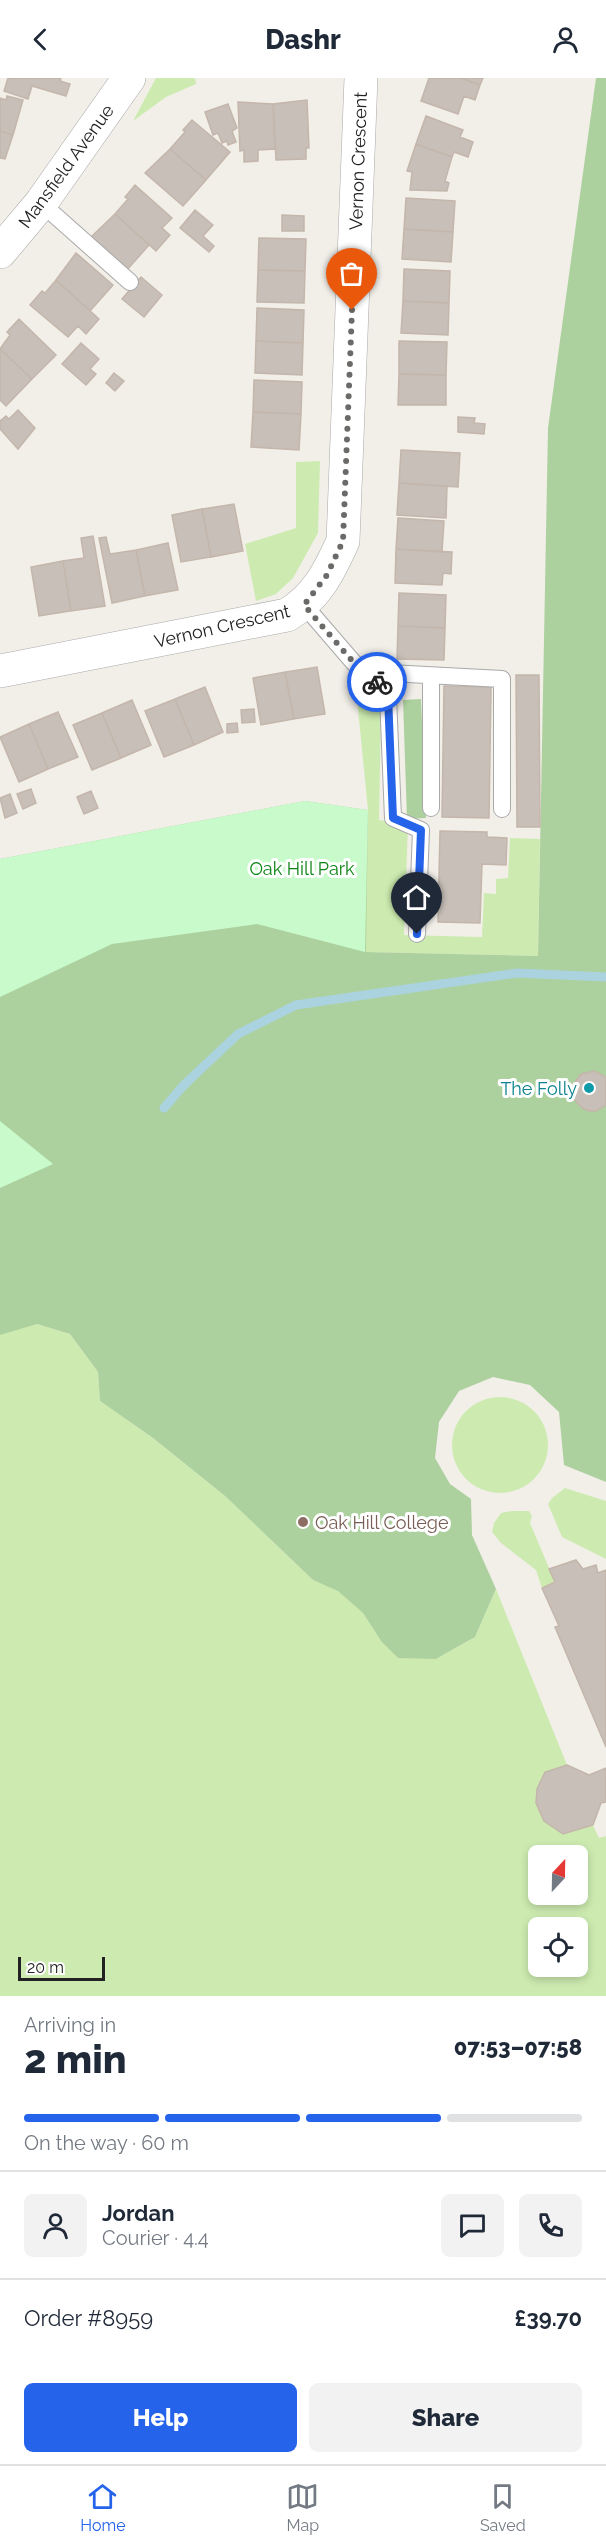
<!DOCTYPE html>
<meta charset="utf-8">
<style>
body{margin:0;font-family:Raleway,sans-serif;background:#f2f2f3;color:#1f2937;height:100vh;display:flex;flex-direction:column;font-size:22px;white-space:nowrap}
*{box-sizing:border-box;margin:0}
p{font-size:20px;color:#747a83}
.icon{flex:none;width:33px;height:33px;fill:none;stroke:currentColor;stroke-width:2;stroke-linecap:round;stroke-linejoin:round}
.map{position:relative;height:1918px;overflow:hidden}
.side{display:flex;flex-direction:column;background:#fff;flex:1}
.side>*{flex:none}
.needle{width:39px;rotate:22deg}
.tools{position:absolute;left:528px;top:1767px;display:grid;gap:12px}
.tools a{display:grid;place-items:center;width:60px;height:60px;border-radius:9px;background:#fff;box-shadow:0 3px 9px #0003;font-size:30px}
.scale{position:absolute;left:18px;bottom:15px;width:87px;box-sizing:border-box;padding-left:6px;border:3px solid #222;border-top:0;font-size:16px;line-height:21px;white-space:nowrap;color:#222;-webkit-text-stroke:4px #fff;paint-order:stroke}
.pin{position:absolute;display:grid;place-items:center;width:51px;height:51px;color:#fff;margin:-62px -26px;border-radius:50% 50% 50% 0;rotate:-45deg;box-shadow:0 0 6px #0007}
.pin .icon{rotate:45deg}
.courier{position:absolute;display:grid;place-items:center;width:60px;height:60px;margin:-30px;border:4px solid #2563eb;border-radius:50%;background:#fff;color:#222;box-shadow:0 2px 8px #0007}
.headline em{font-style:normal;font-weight:800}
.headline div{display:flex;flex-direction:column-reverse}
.headline{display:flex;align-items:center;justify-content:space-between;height:102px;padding:0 24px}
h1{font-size:39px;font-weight:800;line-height:45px}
.bar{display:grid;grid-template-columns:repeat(4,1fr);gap:9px 6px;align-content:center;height:72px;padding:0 24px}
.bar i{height:8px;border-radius:4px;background:#e0e1e3}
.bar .active{background:#2563eb}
.bar p{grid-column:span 4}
.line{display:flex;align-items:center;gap:15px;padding:0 24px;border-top:2px solid #e0e1e3}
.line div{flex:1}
.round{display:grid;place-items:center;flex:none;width:63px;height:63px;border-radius:9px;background:#f2f2f3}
.button{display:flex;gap:12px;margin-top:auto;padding:12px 24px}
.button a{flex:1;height:69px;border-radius:9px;background:#2563eb;color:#fff;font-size:24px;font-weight:800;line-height:69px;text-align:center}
.button a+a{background:#f2f2f3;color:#1f2937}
header{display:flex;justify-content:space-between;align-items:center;height:78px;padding:0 24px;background:#fff;font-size:27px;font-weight:800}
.menu{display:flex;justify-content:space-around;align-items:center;height:84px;border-top:2px solid #e0e1e3;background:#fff;font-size:16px;color:#747a83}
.menu a{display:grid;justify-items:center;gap:3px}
.menu .active{color:#2563eb}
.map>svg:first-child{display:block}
</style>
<header><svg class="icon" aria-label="back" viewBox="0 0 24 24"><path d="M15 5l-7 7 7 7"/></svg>Dashr<svg class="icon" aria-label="person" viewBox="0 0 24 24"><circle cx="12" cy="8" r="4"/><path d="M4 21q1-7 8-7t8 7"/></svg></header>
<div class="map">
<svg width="606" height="1918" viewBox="0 0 606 1918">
<rect width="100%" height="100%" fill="#f2efe9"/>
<path fill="#cdebb0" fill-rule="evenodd" d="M156,0h39l1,6 -30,13 -33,24z
M320,383l-2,72 -25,45 -17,16 -20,7 -11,-57 51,-16v-66z
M364,618l17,15 -2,109 29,4 -4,111 78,2 2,-44 12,1v-15l12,-1 2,-40 30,1 -2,117 -173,-4 3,-142 -11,-111z
M0,1235l70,21 28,38 2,29 53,37 72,58 88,84 25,10 25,23 18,28 55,18 39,-22 21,-48 71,176 -22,7 18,62 30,-9 6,13 7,-2v160h-606zM538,1778h40v38h-40zM538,1850h40v38h-40z
M452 1367a48 48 0 1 1 96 0a48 48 0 1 1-96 0Z
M565,1410l41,13v58l-44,-22 -14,-33 4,-6z
M512,1433h17l3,5 -2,7 25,59 -13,6 -6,-18 -35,-27 -9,-11 2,-9 7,-10z"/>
<path fill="#add19e" d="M596,0h10v1404l-42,-17 -5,-53 -29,-27 -37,-8 -34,14 -20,31 -4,36 15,26 21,15 1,36 24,54 -21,48 -39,22 -38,-1 -17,-17 -18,-28 -25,-22 -25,-11 -88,-84 -72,-58 -53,-37 -2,-29 -28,-38 -33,-10 -37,11v-476l305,-58 63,9 -2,142 172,4 10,-528z
M421,621l5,119 -19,1 -4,-119z"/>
<path fill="#c8facc" d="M305,723l63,9 -3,142 -108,-28 -145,20 -112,53v-138z
M0,1043l53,43 -53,24z"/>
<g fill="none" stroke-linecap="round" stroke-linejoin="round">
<path stroke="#aad3df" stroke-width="9" d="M164,1030l19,-22 55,-52 58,-29 221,-32 89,4"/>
</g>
<path fill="#c7bfb8" stroke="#c4b6ab" stroke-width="1.5" d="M8,0h53l-1,3 10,3 -4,12 -34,-10 -4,13 -24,-8z
M429,0h32l19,7 -5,15 -11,-4 -6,18 -37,-13z
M461,0h22l-3,7z
M7,18l16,4 -10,35 -13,-4v-33l6,2z
M307,22l2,48h-3v11l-30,1 -3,-56z
M238,24l35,2 2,45 -17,1v11l-14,1v-12l-4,1z
M228,26l9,24 -5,3 4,11 -8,3 -1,-4 -5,2 -4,-10 -5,2 -8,-23z
M426,38l37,14 -3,7 13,5 -5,15 -14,-5 -2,5 -36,-13z
M192,42l38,32 -24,28 -36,-31 15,-17 -2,-2z
M0,53l13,4 -8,24 -5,-1z
M416,66l36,13 -7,24 4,2 -2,8 -37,-1 2,-18 -5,-1z
M170,71l36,31 -23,26 -38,-33z
M135,107l37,33 -10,10 8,7 -14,16 -41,-37 13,-15 -3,-2z
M406,120l49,3 -2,31 -49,-3z
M195,132l18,15 -10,11 11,10 -5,6 -29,-24z
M115,136l34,31 -23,26 -37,-32z
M282,137l22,1v15h-22z
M404,151l49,3 -2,30 -49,-3z
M259,160l47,1 -1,32 -47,-1z
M76,175l37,32 -23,26 -34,-31z
M404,191l46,2 -1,32 -46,-2z
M258,192l47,1 -1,32 -47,-1z
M141,199l21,18 -18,22 -22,-18z
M56,202l43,39 -13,15 -8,-8 -10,11 -38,-32 12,-14 3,2z
M403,223l46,2 -1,32 -47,-2z
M257,230l47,2 -1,33 -47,-2z
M19,241l37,36 -24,24 -32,-30 10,-14 -3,-3z
M256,263l47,2 -1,32 -47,-2z
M399,263l48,1 -1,33 -47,-1z
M81,265l18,16 -9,10 6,5 -10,11 -24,-21z
M0,271l32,30 -26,27 -6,-6z
M114,295l10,8 -9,10 -9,-8z
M399,296l47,1v30h-48z
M254,302l48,2 -1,32 -48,-2z
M18,332l17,18 -17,21 -18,-20v-8l6,-5 3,3z
M253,334l48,2 -2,36 -48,-3z
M458,339l17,1 -1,5 11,1 -1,10 -26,-2z
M401,372l59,3 -2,34 -59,-4z
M399,405l48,3 -1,32 -49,-3z
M234,426l9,47 -32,6 -9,-48z
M202,431l9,48 -30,5 -9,-47z
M398,440l46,3 -2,31 -46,-3z
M93,458l12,70 -34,5 -8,-50 21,-3 -3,-20z
M106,459l4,17 26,-4 9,46 -33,7 -13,-65z
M168,465l10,47 -33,6 -9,-46z
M396,471l56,3 -1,22 -8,-1 -1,12 -47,-2z
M63,483l8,50 -32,5 -8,-49z
M399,515l47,2 -1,33 -47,-2z
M398,548l47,2 -1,32 -47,-1z
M317,589l8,47 -31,5 -9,-47z
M285,594l9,47 -33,6 -8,-47z
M516,597h23l1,152h-23z
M444,608l47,1 -2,131 -47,-1z
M205,609l18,45 -29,13 -19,-46z
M175,621l19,46 -30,12 -19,-46z
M132,622l19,45 -30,13 -19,-45z
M254,631l1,13 -13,1 -1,-13z
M58,634l20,45 -30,12 -19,-45z
M102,635l19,45 -29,12 -19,-45z
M237,645l1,9 -11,1v-9z
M29,646l19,45 -29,13 -19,-45z
M31,711l5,14 -13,6 -6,-15z
M91,713l7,17 -14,6 -7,-17z
M10,716l7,19 -12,5 -5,-20z
M440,753l47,1v5l20,1 -1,27 -24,-1 -2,59 -42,-1z
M594,993l12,6v28l-10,6h-7l-7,-3 -9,-10v-13l8,-11z
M576,1482l7,9 13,-4 2,8 8,-3v177l-51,-120 4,-1 -17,-38 13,-6 -6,-13z
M576,1482l7,9 13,-4 2,8 8,-3v177l-51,-120 4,-1 -17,-38 13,-6 -6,-13z
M567,1687l22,10 17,-7v34l-5,1 -8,22 -30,9 -19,-13 -8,-18 1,-14 8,-17z
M567,1687l22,10 17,-7v34l-5,1 -8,22 -30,9 -19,-13 -8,-18 1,-14 8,-17z"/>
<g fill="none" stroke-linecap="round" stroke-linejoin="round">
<defs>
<path id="lane" d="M41,125l89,79
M304,527l50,58 16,9 132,7v130
M370,594l18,24 5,122 28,12 -4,104
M431,730v-131"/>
<path id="street" d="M0,174l41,-49 88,-125
M0,593l287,-56c30,-18 42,-43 56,-74l18,-463"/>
</defs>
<use href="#lane" stroke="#a9a9a9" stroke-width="18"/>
<use href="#street" stroke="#a9a9a9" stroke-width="34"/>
<use href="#lane" stroke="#fff" stroke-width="16"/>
<use href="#street" stroke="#fff" stroke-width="33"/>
</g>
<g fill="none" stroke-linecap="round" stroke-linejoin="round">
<path stroke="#6b6a68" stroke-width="6" stroke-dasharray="0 10.8" d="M352,232l-9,231 -16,34 -23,30 50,58 16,9 7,10"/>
<path stroke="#2563eb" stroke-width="8" d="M377,604l11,14 5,122 28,12 -4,104"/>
</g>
<circle fill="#0f9aa8" stroke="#fff" stroke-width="2" cx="589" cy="1010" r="6"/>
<circle fill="#8d6e63" stroke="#fff" stroke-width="2" cx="303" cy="1444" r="6"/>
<g text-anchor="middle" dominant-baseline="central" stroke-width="6" stroke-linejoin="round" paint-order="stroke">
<g font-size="18" fill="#222" stroke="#fff">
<text transform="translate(358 83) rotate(-88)">Vernon Crescent</text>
<text transform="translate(66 88) rotate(-54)">Mansfield Avenue</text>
<text transform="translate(222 548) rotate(-13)">Vernon Crescent</text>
</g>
<g font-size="18" fill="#0c8416" stroke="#fff">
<text x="302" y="790">Oak Hill Park</text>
</g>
<g font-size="18" fill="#0d838f" stroke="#fff" text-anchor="end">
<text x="577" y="1010">The Folly</text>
</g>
<g font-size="18" fill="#785e54" stroke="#fff" text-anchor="start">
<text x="315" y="1444">Oak Hill College</text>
</g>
</g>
</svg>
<div class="tools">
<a><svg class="needle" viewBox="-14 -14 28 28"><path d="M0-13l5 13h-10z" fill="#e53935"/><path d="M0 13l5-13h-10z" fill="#747a83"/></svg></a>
<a><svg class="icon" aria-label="locate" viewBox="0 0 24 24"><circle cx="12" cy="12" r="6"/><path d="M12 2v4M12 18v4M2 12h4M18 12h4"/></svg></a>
</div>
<div class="scale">20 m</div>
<div class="pin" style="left:352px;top:232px;background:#ea580c"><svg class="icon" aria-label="bag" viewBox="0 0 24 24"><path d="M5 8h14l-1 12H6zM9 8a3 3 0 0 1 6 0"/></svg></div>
<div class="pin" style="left:417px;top:856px;background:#1f2937"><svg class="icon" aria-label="home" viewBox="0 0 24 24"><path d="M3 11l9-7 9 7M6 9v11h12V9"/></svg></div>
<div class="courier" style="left:377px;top:604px"><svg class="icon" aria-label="bike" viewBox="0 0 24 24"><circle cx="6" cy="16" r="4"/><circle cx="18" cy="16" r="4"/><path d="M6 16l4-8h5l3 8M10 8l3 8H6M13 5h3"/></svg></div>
</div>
<section class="side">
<div class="headline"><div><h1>2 min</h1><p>Arriving in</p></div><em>07:53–07:58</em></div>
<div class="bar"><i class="active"></i><i class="active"></i><i class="active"></i><i></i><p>On the way · 60 m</p></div>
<div class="line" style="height:108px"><a class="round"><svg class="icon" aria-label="person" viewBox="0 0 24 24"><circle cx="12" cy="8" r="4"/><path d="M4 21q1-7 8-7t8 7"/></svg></a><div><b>Jordan</b><p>Courier · 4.4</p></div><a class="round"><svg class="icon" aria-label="chat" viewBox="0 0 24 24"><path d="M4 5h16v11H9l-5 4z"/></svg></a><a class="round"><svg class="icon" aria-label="phone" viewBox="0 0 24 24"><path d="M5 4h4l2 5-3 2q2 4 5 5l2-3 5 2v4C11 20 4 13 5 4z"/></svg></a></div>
<div class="line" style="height:78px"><div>Order #8959</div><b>£39.70</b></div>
<div class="button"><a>Help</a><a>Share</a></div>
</section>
<nav class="menu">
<a class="active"><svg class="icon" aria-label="home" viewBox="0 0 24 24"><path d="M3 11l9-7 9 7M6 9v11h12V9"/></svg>Home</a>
<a><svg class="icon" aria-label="map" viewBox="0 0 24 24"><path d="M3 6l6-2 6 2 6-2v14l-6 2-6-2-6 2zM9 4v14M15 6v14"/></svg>Map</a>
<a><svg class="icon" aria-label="saved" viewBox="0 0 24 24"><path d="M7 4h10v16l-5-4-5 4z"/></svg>Saved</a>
</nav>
